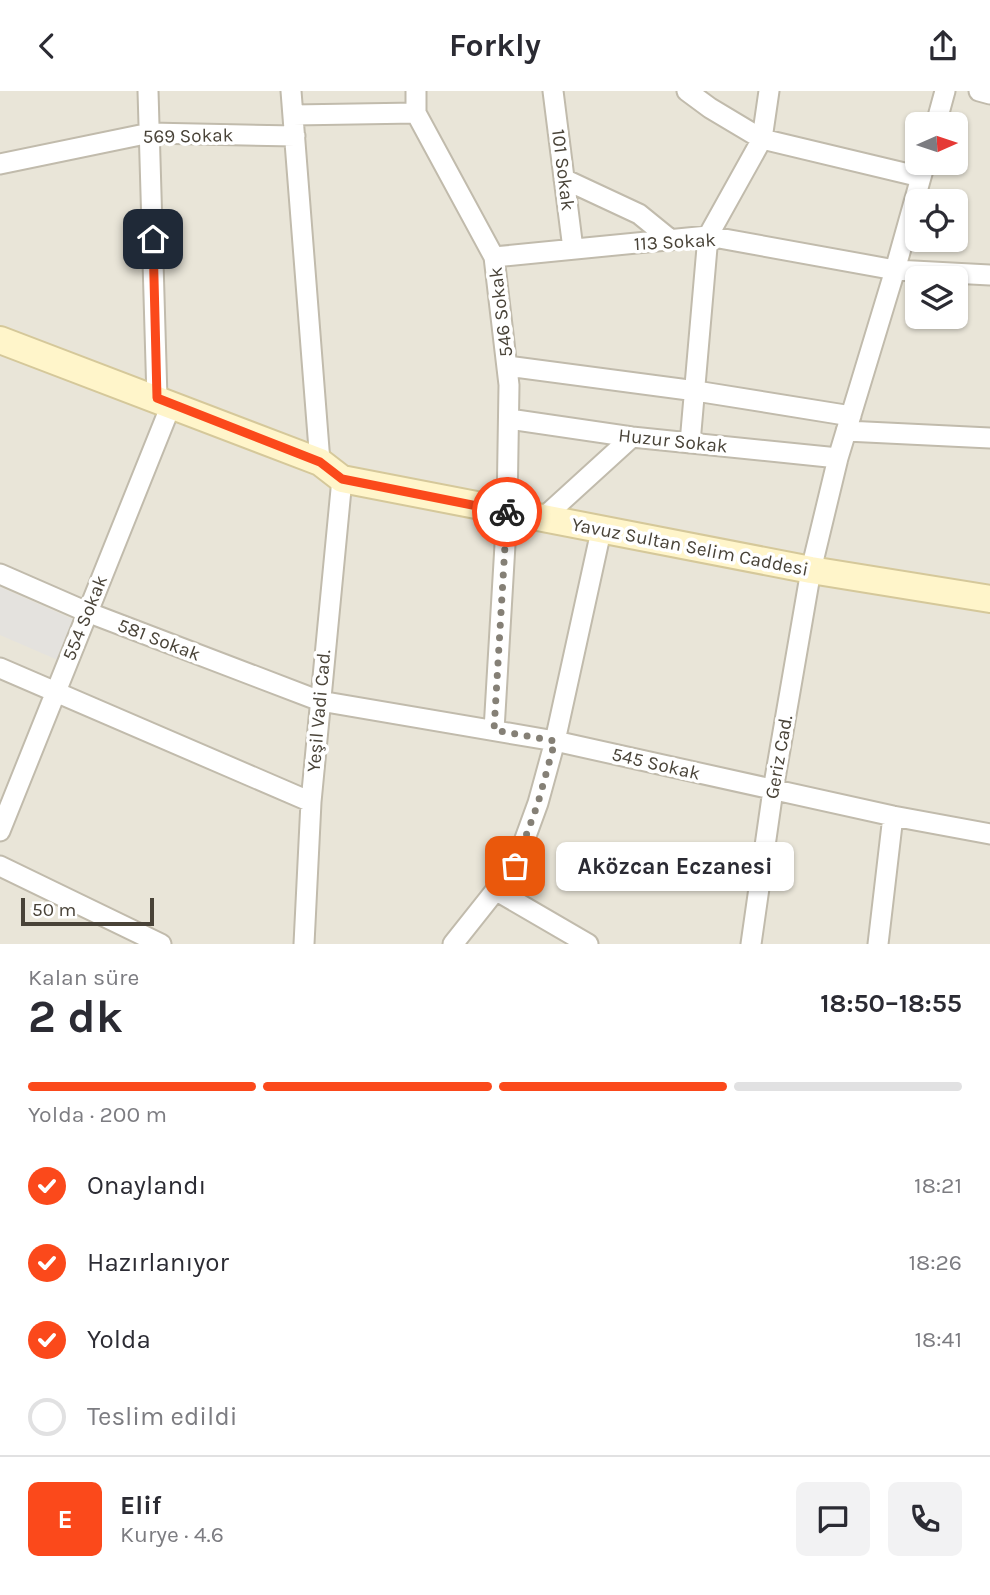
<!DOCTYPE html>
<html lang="tr">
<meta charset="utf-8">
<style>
body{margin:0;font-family:Karla,sans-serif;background:#f2f2f3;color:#2b2b33;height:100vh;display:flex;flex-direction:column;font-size:26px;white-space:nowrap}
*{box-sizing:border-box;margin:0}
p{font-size:23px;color:#7c7c81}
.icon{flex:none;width:38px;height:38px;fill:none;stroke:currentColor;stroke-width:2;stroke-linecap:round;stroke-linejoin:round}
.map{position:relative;height:853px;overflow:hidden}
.side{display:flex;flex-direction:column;background:#fff;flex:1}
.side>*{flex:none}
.needle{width:46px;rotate:87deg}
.buttons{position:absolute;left:905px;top:21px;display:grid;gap:14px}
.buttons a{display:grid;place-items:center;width:63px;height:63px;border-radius:10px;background:#fff;box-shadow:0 2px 5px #0004;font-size:35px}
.scale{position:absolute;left:21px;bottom:18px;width:133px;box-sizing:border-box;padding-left:7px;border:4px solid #494338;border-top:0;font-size:19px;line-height:24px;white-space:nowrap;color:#494338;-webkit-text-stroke:5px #fff;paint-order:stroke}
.pin{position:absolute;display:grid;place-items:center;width:60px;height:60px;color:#fff;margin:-30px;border-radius:14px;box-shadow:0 4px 10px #0006}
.courier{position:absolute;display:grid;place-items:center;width:70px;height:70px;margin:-35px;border:5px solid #fb491b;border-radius:50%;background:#fff;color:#222;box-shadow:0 2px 9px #0007}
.bubble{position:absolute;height:49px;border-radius:10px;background:#fff;box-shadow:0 2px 5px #0004;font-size:23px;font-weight:700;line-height:49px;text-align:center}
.overview em{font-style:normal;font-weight:700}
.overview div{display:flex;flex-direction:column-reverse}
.overview{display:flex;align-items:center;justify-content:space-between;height:119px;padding:0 28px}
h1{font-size:46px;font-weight:700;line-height:52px}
.bar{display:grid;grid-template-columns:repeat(4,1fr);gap:10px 7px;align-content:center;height:84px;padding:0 28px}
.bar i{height:9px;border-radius:5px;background:#e1e1e2}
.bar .active{background:#fb491b}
.bar p{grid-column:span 4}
.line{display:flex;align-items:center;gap:18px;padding:0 28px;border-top:2px solid #e1e1e2}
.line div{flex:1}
.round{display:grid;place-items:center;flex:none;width:74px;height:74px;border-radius:10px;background:#f2f2f3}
ol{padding:0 28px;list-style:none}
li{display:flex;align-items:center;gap:21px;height:77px}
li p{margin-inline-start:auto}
li .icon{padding:7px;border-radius:50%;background:#fb491b;color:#fff;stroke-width:4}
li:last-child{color:#7c7c81}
li i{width:38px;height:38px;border:4px solid #e1e1e2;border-radius:50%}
header{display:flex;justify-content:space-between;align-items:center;height:91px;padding:0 28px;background:#fff;font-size:32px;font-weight:700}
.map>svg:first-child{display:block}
</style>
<header><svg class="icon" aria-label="back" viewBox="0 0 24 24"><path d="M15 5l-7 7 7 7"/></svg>Forkly<svg class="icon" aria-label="share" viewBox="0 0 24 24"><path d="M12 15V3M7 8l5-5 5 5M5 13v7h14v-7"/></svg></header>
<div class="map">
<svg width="990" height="853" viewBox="0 0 990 853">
<rect width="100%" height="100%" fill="#f5f2ea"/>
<path fill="#e9e5d8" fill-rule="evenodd" d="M0,0h990v853h-990zM917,33h39v39h-39zM917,110h39v39h-39zM917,187h39v39h-39z"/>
<path fill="#e4e2de" d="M0,496l77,34 -17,40 -60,-26z"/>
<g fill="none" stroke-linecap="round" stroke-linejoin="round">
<defs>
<path id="street" d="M148,0l9,307
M291,0l29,371
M416,0v22l78,144 15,128 -2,126 -13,219
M553,0l20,158
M687,0l23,17 52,31 159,38
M979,0l11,3
M293,24l123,-2
M936,33l9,-33
M0,73l150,-31 145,3
M564,88l75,35 32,26
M494,166l214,-21 187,34 95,5
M507,275l189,25 155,25
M509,328l123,18 206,21
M846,340l144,7
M690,352l18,-207 54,-97 7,-48
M542,428l90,-82
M0,483l87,38 233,89 235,40 338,75 97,18
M0,577l311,134
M0,740l171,-426
M0,775l161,78
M497,800l91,53
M304,853l7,-142 31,-323
M453,853l62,-78 23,-63 17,-62 46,-210
M751,853l22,-154 38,-220 27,-112 57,-188 30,-107
M878,853l15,-128"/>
<path id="secondary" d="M0,249l320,122 22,17 469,91 179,29"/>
</defs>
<use href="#street" stroke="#c1bbac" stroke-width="23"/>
<use href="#secondary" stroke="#d5c89a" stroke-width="30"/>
<use href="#street" stroke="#fff" stroke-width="19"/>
<use href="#secondary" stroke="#fff5ca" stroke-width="26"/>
</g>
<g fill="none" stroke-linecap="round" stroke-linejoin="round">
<path stroke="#858076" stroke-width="7" stroke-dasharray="0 12.6" d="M507,421l-13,218 61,11 -17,62 -23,63"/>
<path stroke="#fb491b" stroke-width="9" d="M153,148l4,159 163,64 22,17 165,33"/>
</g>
<g text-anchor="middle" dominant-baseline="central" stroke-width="7" stroke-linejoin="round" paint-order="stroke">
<g font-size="19" fill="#494338" stroke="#fff">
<text transform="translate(188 45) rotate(-1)">569 Sokak</text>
<text transform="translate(563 79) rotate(83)">101 Sokak</text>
<text transform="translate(675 151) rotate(-3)">113 Sokak</text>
<text transform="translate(501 221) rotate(-97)">546 Sokak</text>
<text transform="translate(673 350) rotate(6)">Huzur Sokak</text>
<text transform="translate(690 456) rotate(11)">Yavuz Sultan Selim Caddesi</text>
<text transform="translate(85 527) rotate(-68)">554 Sokak</text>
<text transform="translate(159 549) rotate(21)">581 Sokak</text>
<text transform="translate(319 620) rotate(-85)">Yeşil Vadi Cad.</text>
<text transform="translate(779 666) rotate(-80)">Geriz Cad.</text>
<text transform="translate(656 673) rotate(13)">545 Sokak</text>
</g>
</g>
</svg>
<div class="buttons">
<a><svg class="needle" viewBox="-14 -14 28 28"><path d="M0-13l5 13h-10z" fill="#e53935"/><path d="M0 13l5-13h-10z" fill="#7c7c81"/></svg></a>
<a><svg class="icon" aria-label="locate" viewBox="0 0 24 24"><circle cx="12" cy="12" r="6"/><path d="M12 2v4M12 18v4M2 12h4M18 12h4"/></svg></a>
<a><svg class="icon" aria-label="layers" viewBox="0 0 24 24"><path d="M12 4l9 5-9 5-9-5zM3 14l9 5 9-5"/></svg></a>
</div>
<div class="scale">50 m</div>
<div class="pin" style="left:515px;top:775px;background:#ea580c"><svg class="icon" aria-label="bag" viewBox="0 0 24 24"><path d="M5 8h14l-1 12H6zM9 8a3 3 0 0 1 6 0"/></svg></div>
<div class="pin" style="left:153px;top:148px;background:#1f2937"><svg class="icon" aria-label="home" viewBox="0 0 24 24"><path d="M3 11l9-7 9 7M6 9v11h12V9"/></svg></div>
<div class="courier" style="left:507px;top:421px"><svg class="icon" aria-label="bike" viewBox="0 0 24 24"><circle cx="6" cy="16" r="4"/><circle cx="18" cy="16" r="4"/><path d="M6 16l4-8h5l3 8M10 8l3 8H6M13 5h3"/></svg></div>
<div class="bubble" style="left:556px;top:751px;width:238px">Aközcan Eczanesi</div>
</div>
<section class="side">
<div class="overview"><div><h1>2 dk</h1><p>Kalan süre</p></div><em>18:50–18:55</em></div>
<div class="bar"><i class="active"></i><i class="active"></i><i class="active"></i><i></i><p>Yolda · 200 m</p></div>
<ol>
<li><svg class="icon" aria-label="check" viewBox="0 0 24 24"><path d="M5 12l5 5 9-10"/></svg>Onaylandı<p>18:21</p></li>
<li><svg class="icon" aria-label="check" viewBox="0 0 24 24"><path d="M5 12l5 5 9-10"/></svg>Hazırlanıyor<p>18:26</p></li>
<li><svg class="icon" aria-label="check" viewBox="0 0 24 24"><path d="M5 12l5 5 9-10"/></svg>Yolda<p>18:41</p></li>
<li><i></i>Teslim edildi</li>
</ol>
<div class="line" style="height:126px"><b class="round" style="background:#fb491b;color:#fff">E</b><div><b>Elif</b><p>Kurye · 4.6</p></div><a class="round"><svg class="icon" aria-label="chat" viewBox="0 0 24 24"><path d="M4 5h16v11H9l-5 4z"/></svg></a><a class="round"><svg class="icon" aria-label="phone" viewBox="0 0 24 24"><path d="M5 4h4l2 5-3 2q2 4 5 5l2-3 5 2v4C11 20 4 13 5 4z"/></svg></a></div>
</section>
